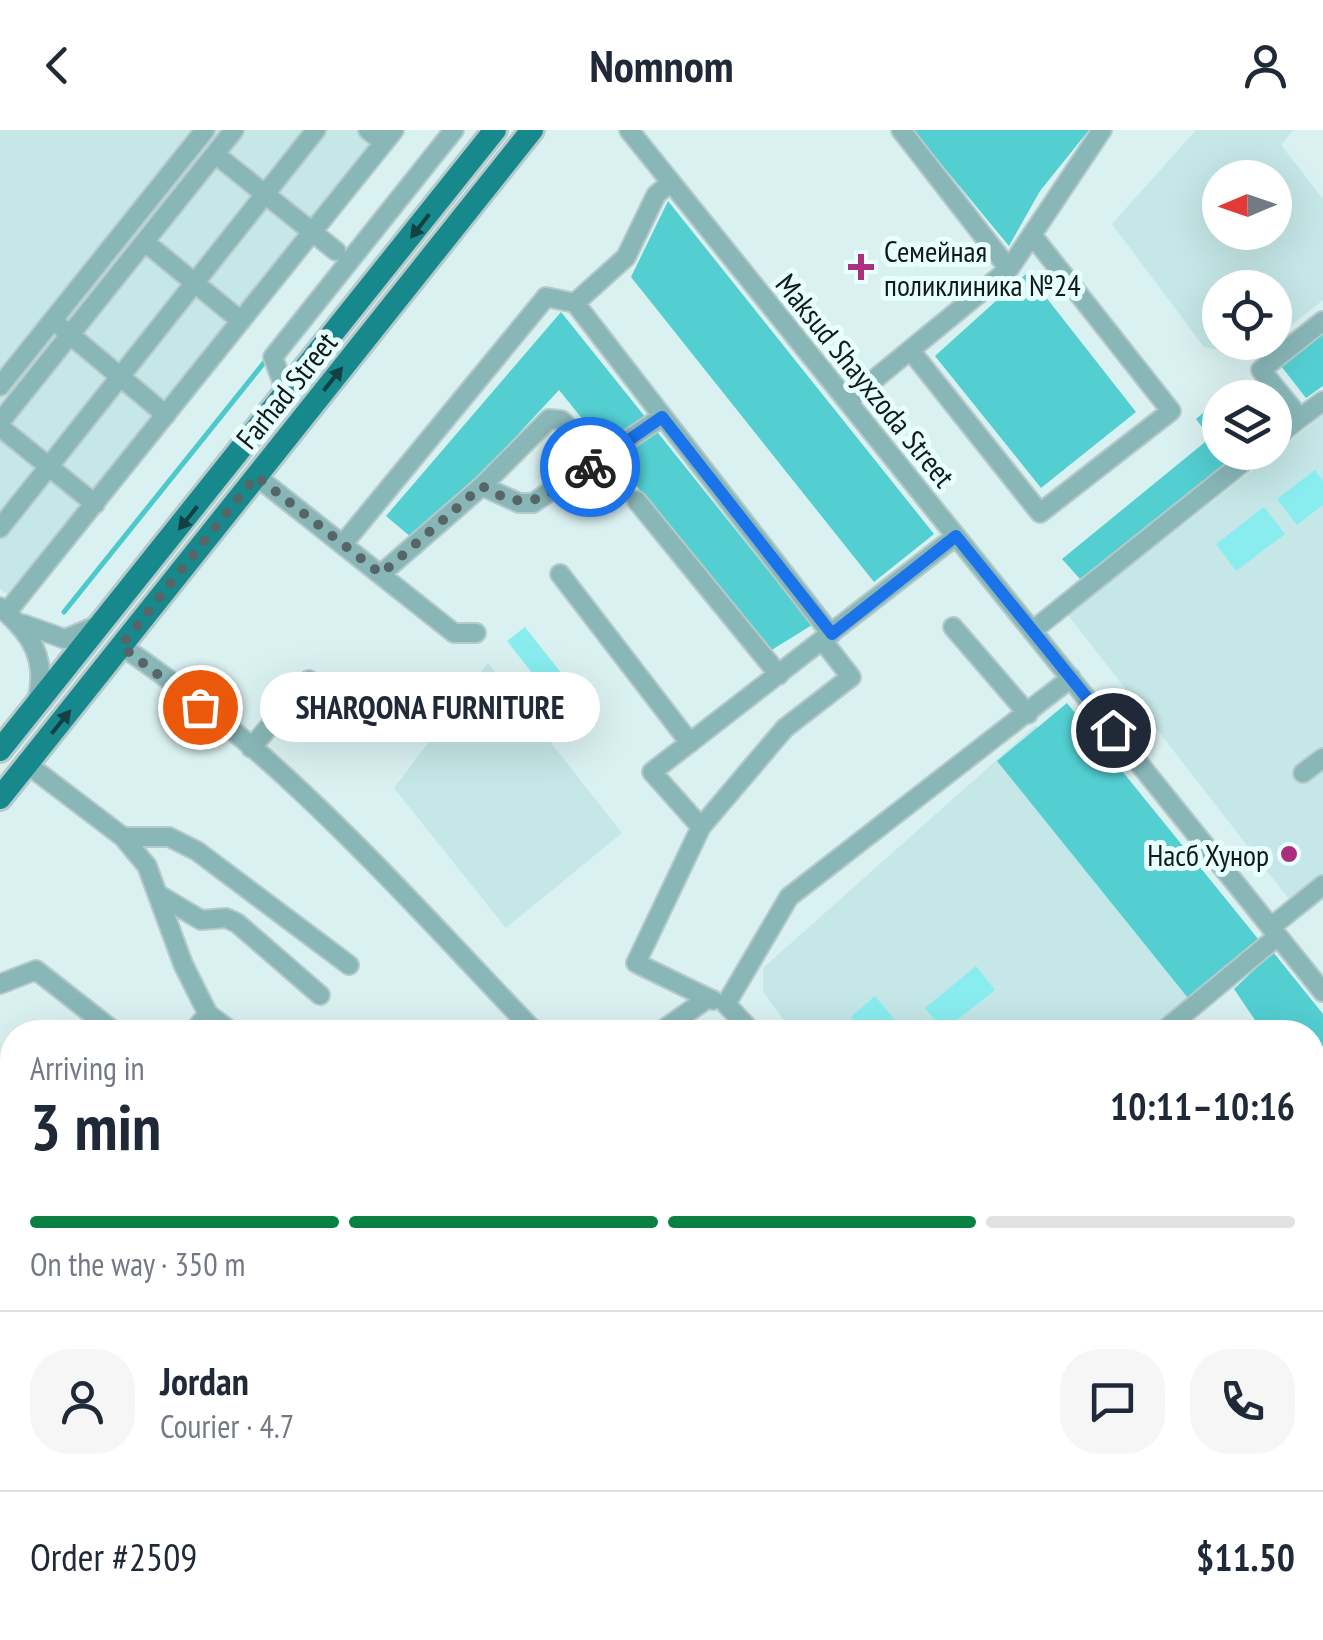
<!DOCTYPE html>
<meta charset="utf-8">
<style>
body{margin:0;font-family:"PT Sans Narrow",sans-serif;background:#f6f6f7;color:#1f2937;height:100vh;display:flex;flex-direction:column;font-size:38px;white-space:nowrap}
*{box-sizing:border-box;margin:0}
p{font-size:32px;color:#747a83}
.icon{flex:none;width:55px;height:55px;fill:none;stroke:currentColor;stroke-width:2;stroke-linecap:round;stroke-linejoin:round}
.map{position:relative;flex:1;overflow:hidden}
.details{position:absolute;left:0px;top:890px;width:1325px;height:620px;display:flex;flex-direction:column;background:#fff;border-radius:40px 40px 0 0;box-shadow:0 10px 40px #0002}
.details>*{flex:none}
.needle{width:65px;rotate:268deg}
.tools{position:absolute;left:1202px;top:30px;display:grid;gap:20px}
.tools a{display:grid;place-items:center;width:90px;height:90px;border-radius:50%;background:#fff;box-shadow:0 10px 40px #0002;font-size:50px}
.pin{position:absolute;display:grid;place-items:center;width:85px;height:85px;color:#fff;margin:-42px;border:5px solid #fff;border-radius:50%;box-shadow:0 2px 10px #0007}
.courier{position:absolute;display:grid;place-items:center;width:100px;height:100px;margin:-50px;border:8px solid #1a73e8;border-radius:50%;background:#fff;color:#222;box-shadow:0 2px 12px #0007}
.bubble{position:absolute;height:70px;border-radius:35px;background:#fff;box-shadow:0 10px 40px #0002;font-size:32px;font-weight:700;line-height:70px;text-align:center}
.summary em{font-style:normal;font-weight:700}
.summary div{display:flex;flex-direction:column-reverse}
.summary{display:flex;align-items:center;justify-content:space-between;height:170px;padding:0 30px}
h1{font-size:65px;font-weight:700;line-height:75px}
.bar{display:grid;grid-template-columns:repeat(4,1fr);gap:15px 10px;align-content:center;height:120px;padding:0 30px}
.bar i{height:12px;border-radius:8px;background:#e0e1e3}
.bar .current{background:#0b8043}
.bar p{grid-column:span 4}
.line{display:flex;align-items:center;gap:25px;padding:0 30px;border-top:2px solid #e0e1e3}
.line div{flex:1}
.round{display:grid;place-items:center;flex:none;width:105px;height:105px;border-radius:40px;background:#f6f6f7}
header{display:flex;justify-content:space-between;align-items:center;height:130px;padding:0 30px;background:#fff;font-size:45px;font-weight:700}
.map>svg:first-child{display:block}
</style>
<header><svg class="icon" aria-label="back" viewBox="0 0 24 24"><path d="M15 5l-7 7 7 7"/></svg>Nomnom<svg class="icon" aria-label="person" viewBox="0 0 24 24"><circle cx="12" cy="8" r="4"/><path d="M4 21q1-7 8-7t8 7"/></svg></header>
<div class="map">
<svg width="1323" height="1510" viewBox="0 0 1323 1510">
<rect width="100%" height="100%" fill="#daf1f2"/>
<path fill="#c5e7e7" fill-rule="evenodd" d="M0,0h386l-374,468 -12,-9z
M1196,0h97l-12,15 42,54v101l-48,38v-50h-55v54l50,1 -17,13 -49,-9 -92,-123zM1220,48h55v54h-55z
M1323,285v485l-21,16 -234,-301z
M488,533l134,170 -116,95 -112,-140z
M1036,595l193,239 -80,68h-356l-30,-40v-24z
M1313,1446l10,12v52h-179l-10,-12h178z
M804,1498h229l-22,12h-195z"/>
<path fill="#89edef" d="M1315,340l8,11v24l-26,20 -20,-26z
M1264,377l21,27 -49,37 -20,-27z
M525,497l41,52 -18,14 -41,-52z
M976,836l19,24 -52,41 -18,-23z
M875,866l30,36h-41l-13,-15z"/>
<path fill="#53cfd2" d="M913,0h176l-49,61 -31,55z
M668,71l266,333 -60,48 -243,-305z
M1027,143l109,139 -95,76 -106,-132z
M561,182l251,313 -42,26 -211,-261 -141,153 -32,-27z
M1323,203v53l-17,12 -25,-32z
M1214,274l6,8v40l23,1 -163,126 -18,-20 148,-121 -14,-19z
M1067,573l192,237 -71,58 -191,-237z
M1273,822l50,62v112l-10,-13 -1,-81h-59l6,-6 -25,-37z
M12,1341v130l-12,-10v-104z
M46,1498h70l-10,12h-44z
M756,1498h48l12,12h-66z"/>
<g fill="none" stroke-linecap="round" stroke-linejoin="round">
<path stroke="#4cc9cc" stroke-width="5" d="M64,482l203,-253"/>
<defs>
<path id="minor" d="M368,0l16,13
M629,0l694,862
M901,0l108,139
M215,24l121,97
M145,112l96,79
M575,173l256,331
M62,198l104,87
M911,221l129,162 131,-102 -139,-176
M0,256l205,-256
M287,265l-14,-38 181,-227
M848,271l161,-132 93,-139
M1300,288l23,-17
M0,292l234,-292
M0,297l95,77
M1275,308l25,-20 -39,-48 62,-49
M256,346l198,157h22
M482,356l67,-67 12,1 40,39
M637,371l142,174
M0,398l316,-398
M343,414l203,-247 29,6 51,-46 30,-62 15,-13
M381,444l101,-88 37,17h14l129,-86
M560,444l130,169
M0,477c31,26 48,52 37,94
M7,482l387,-482
M23,494l42,15 31,-13
M953,497l75,87
M1032,501l224,-179
M121,516c157,104 285,251 414,386
M251,618l58,-68
M27,634l96,73 24,29 36,98 25,50
M1303,643l20,-15
M701,697l84,-99 66,-51 -28,-36
M123,707h46l28,14 152,114
M159,765l42,25 25,-2 11,5 83,72
M1271,797l52,-42
M0,854l36,-14 79,62
M708,868l-72,-35 65,-136 -49,-55 304,-236
M193,902l15,-18 24,18
M660,902l48,-34 5,2
M752,902l-26,-28 63,-107 282,-219
M1162,902l116,-96
M0,1004l12,11
M1312,1068l11,14
M0,1069l12,10
M1312,1152l11,13
M0,1213l12,10
M1312,1291l11,-8
M0,1341l12,-16
M16,1498l17,12
M177,1498l16,12
M364,1498l15,12
M441,1498l18,12
M117,1510l10,-12
M334,1510l10,-12
M547,1510l10,-12
M729,1510l8,-12
M1042,1510l21,-12 45,3"/>
<path id="major" d="M0,620l495,-620
M0,668l532,-668"/>
</defs>
<use href="#minor" stroke="#b6cacb" stroke-width="22"/>
<use href="#major" stroke="#b6cacb" stroke-width="28"/>
<use href="#minor" stroke="#89b7b8" stroke-width="18"/>
<use href="#major" stroke="#17888b" stroke-width="22"/>
</g>
<defs><path id="oneway-solid" d="M-6-.8H1V-3.2L6.5 0L1 3.2V.8H-6Z" transform="scale(2.5)"/></defs>
<g fill="#134042">
<use href="#oneway-solid" transform="translate(420 96) rotate(128)"/>
<use href="#oneway-solid" transform="translate(333 249) rotate(-51)"/>
<use href="#oneway-solid" transform="translate(188 388) rotate(129)"/>
<use href="#oneway-solid" transform="translate(61 592) rotate(-51)"/>
</g>
<g fill="none" stroke-linecap="round" stroke-linejoin="round">
<path stroke="#576566" stroke-width="10" stroke-dasharray="0 18" d="M200,577l-79,-61 135,-170 125,98 101,-88c49,30 66,9 108,-19"/>
<path stroke="#1a73e8" stroke-width="12" d="M590,337l72,-50 170,217 124,-98 157,194"/>
</g>
<g fill="#ad2e7c" stroke="#e7ffff" stroke-width="4">
<path d="M856 122h10v10h10v10h-10v10h-10v-10h-10v-10h10z"/>
<circle cx="1289" cy="724" r="10"/>
</g>
<g text-anchor="middle" dominant-baseline="central" stroke-width="10" stroke-linejoin="round" paint-order="stroke">
<g font-size="30" fill="#111a1a" stroke="#e7ffff" text-anchor="start">
<text x="884" y="120">Семейная<tspan x="884" dy="34">поликлиника №24</tspan></text>
<text x="1269" y="724" text-anchor="end">Насб Хунор</text>
</g>
<g font-size="30" fill="#111a1a" stroke="#e7ffff">
<text transform="translate(866 250) rotate(51)">Maksud Shayxzoda Street</text>
<text transform="translate(286 260) rotate(-51)">Farhad Street</text>
</g>
</g>
</svg>
<div class="tools">
<a><svg class="needle" viewBox="-14 -14 28 28"><path d="M0-13l5 13h-10z" fill="#e53935"/><path d="M0 13l5-13h-10z" fill="#747a83"/></svg></a>
<a><svg class="icon" aria-label="locate" viewBox="0 0 24 24"><circle cx="12" cy="12" r="6"/><path d="M12 2v4M12 18v4M2 12h4M18 12h4"/></svg></a>
<a><svg class="icon" aria-label="layers" viewBox="0 0 24 24"><path d="M12 4l9 5-9 5-9-5zM3 14l9 5 9-5"/></svg></a>
</div>
<div class="pin" style="left:200px;top:577px;background:#ea580c"><svg class="icon" aria-label="bag" viewBox="0 0 24 24"><path d="M5 8h14l-1 12H6zM9 8a3 3 0 0 1 6 0"/></svg></div>
<div class="pin" style="left:1113px;top:600px;background:#1f2937"><svg class="icon" aria-label="home" viewBox="0 0 24 24"><path d="M3 11l9-7 9 7M6 9v11h12V9"/></svg></div>
<div class="courier" style="left:590px;top:337px"><svg class="icon" aria-label="bike" viewBox="0 0 24 24"><circle cx="6" cy="16" r="4"/><circle cx="18" cy="16" r="4"/><path d="M6 16l4-8h5l3 8M10 8l3 8H6M13 5h3"/></svg></div>
<div class="bubble" style="left:260px;top:542px;width:340px">SHARQONA FURNITURE</div>
<section class="details">
<div class="summary"><div><h1>3 min</h1><p>Arriving in</p></div><em>10:11–10:16</em></div>
<div class="bar"><i class="current"></i><i class="current"></i><i class="current"></i><i></i><p>On the way · 350 m</p></div>
<div class="line" style="height:180px"><a class="round"><svg class="icon" aria-label="person" viewBox="0 0 24 24"><circle cx="12" cy="8" r="4"/><path d="M4 21q1-7 8-7t8 7"/></svg></a><div><b>Jordan</b><p>Courier · 4.7</p></div><a class="round"><svg class="icon" aria-label="chat" viewBox="0 0 24 24"><path d="M4 5h16v11H9l-5 4z"/></svg></a><a class="round"><svg class="icon" aria-label="phone" viewBox="0 0 24 24"><path d="M5 4h4l2 5-3 2q2 4 5 5l2-3 5 2v4C11 20 4 13 5 4z"/></svg></a></div>
<div class="line" style="height:130px"><div>Order #2509</div><b>$11.50</b></div>
</section>
</div>
